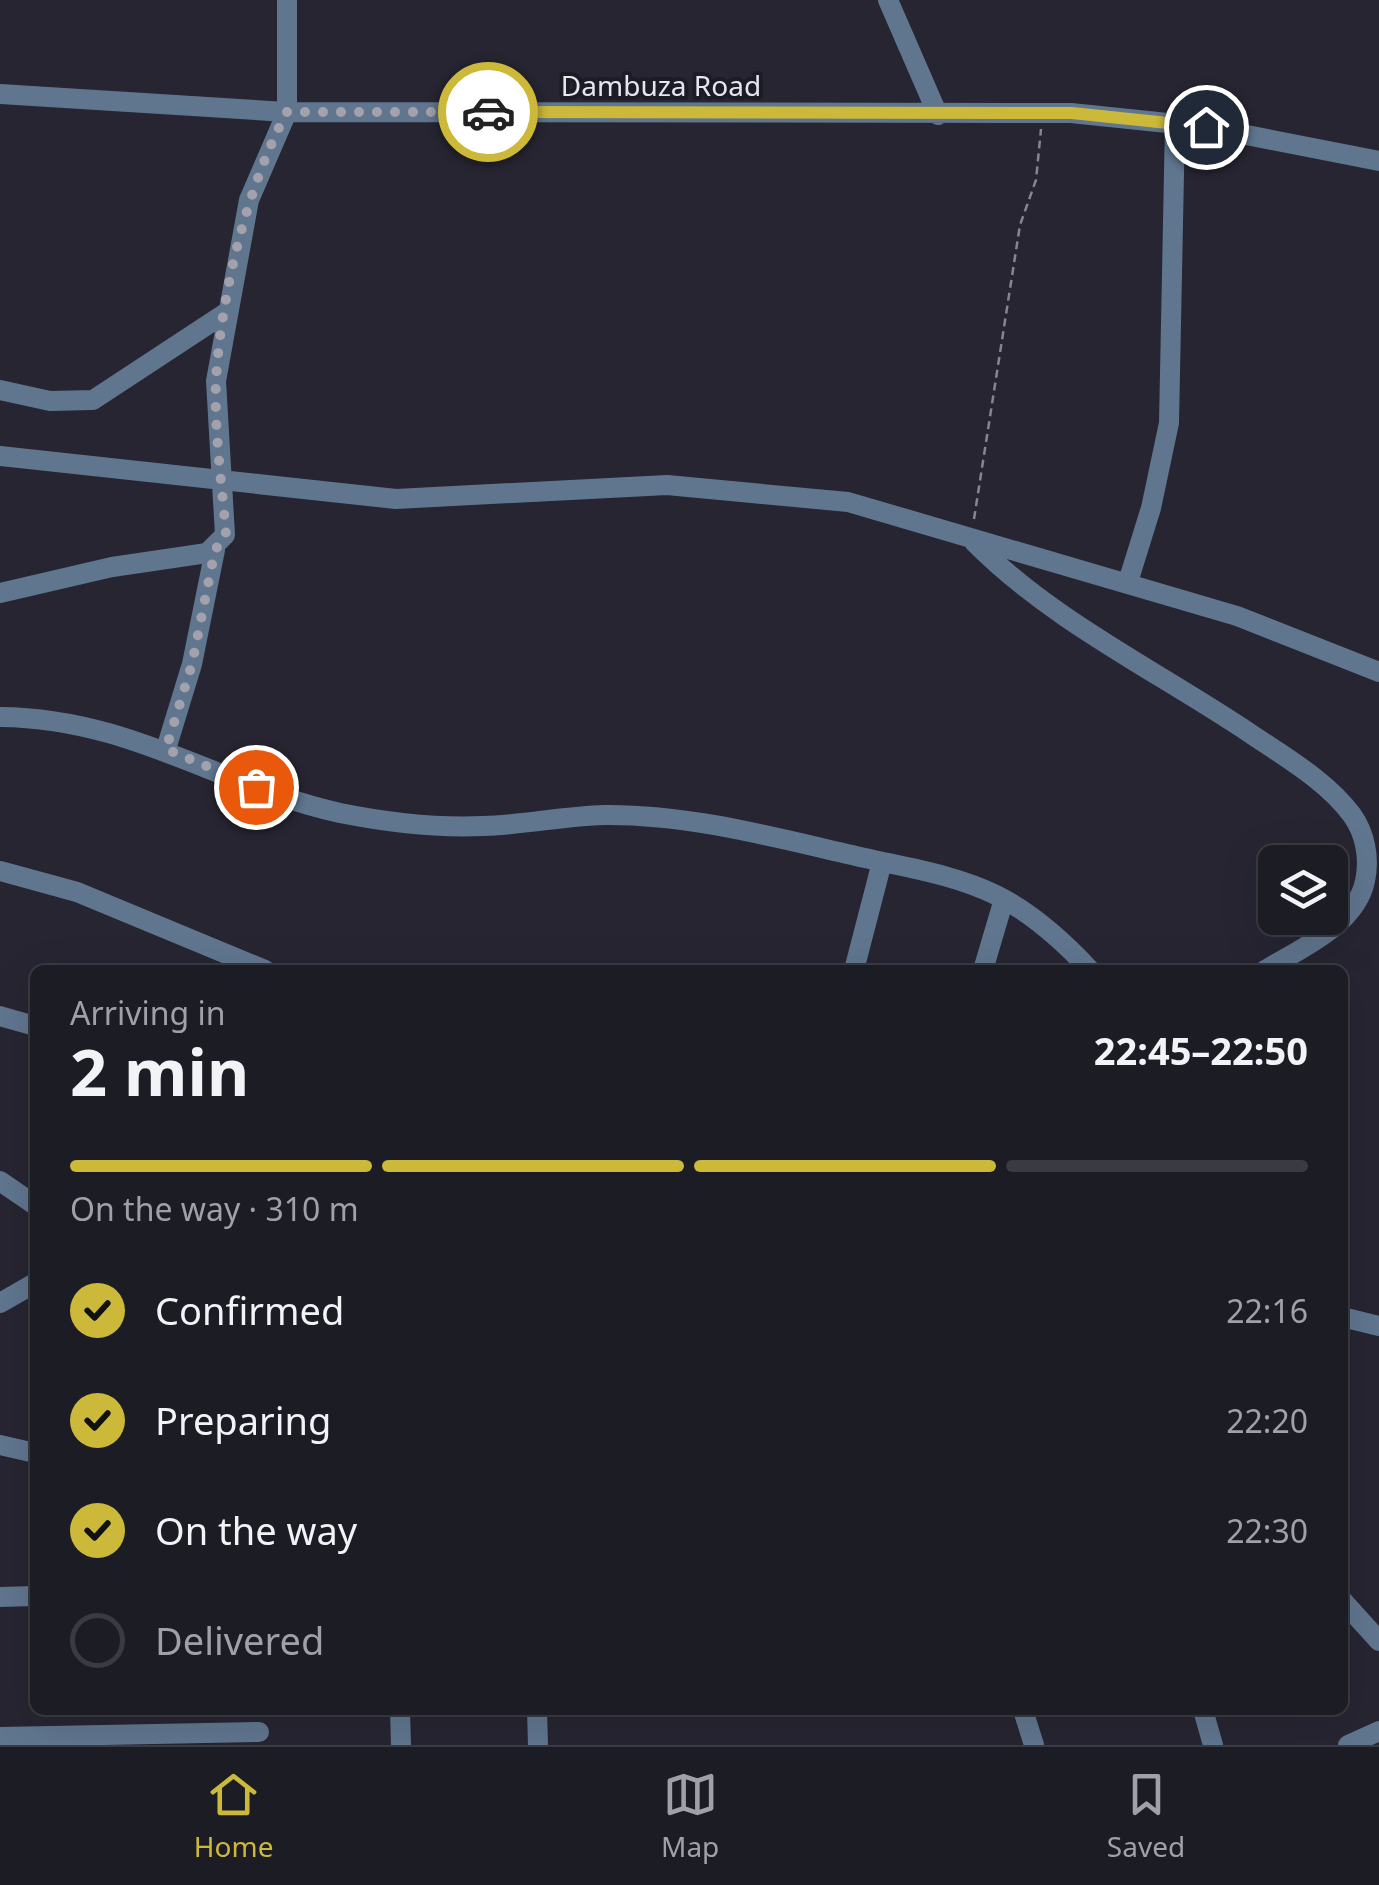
<!DOCTYPE html>
<meta charset="utf-8">
<style>
body{margin:0;font-family:"Noto Sans",sans-serif;background:#25252d;color:#f1f3f6;height:100vh;display:flex;flex-direction:column;font-size:38px;white-space:nowrap}
*{box-sizing:border-box;margin:0}
p{font-size:32px;color:#a0a1a7}
.icon{flex:none;width:55px;height:55px;fill:none;stroke:currentColor;stroke-width:2;stroke-linecap:round;stroke-linejoin:round}
.map{position:relative;flex:1;overflow:hidden}
.drawer{position:absolute;left:30px;top:965px;width:1318px;height:750px;display:flex;flex-direction:column;background:#1c1c25;border-radius:15px;box-shadow:0 10px 40px #0002,0 0 0 2px #3a3a42}
.drawer>*{flex:none}
.buttons{position:absolute;left:1258px;top:845px;display:grid;gap:20px}
.buttons a{display:grid;place-items:center;width:90px;height:90px;border-radius:15px;background:#1c1c25;box-shadow:0 10px 40px #0002,0 0 0 2px #3a3a42;font-size:50px}
.pin{position:absolute;display:grid;place-items:center;width:85px;height:85px;color:#fff;margin:-42px;border:5px solid #fff;border-radius:50%;box-shadow:0 2px 10px #0007}
.courier{position:absolute;display:grid;place-items:center;width:100px;height:100px;margin:-50px;border:8px solid #ccb939;border-radius:50%;background:#fff;color:#222;box-shadow:0 2px 12px #0007}
.summary em{font-style:normal;font-weight:700}
.summary div{display:flex;flex-direction:column-reverse}
.summary{display:flex;align-items:center;justify-content:space-between;height:170px;padding:0 40px}
h1{font-size:65px;font-weight:700;line-height:75px}
.bar{display:grid;grid-template-columns:repeat(4,1fr);gap:15px 10px;align-content:center;height:120px;padding:0 40px}
.bar i{height:12px;border-radius:8px;background:#3a3a42}
.bar .active{background:#ccb939}
.bar p{grid-column:span 4}
ol{padding:0 40px;list-style:none}
li{display:flex;align-items:center;gap:30px;height:110px}
li p{margin-inline-start:auto}
li .icon{padding:10px;border-radius:50%;background:#ccb939;color:#111;stroke-width:4}
li:last-child{color:#a0a1a7}
li i{width:55px;height:55px;border:5px solid #3a3a42;border-radius:50%}
.menu{display:flex;justify-content:space-around;align-items:center;height:140px;border-top:2px solid #3a3a42;background:#1c1c25;font-size:28px;color:#a0a1a7}
.menu a{display:grid;justify-items:center;gap:5px}
.menu .active{color:#ccb939}
.map>svg:first-child{display:block}
</style>
<div class="map">
<svg width="1379" height="1745" viewBox="0 0 1379 1745">
<rect width="100%" height="100%" fill="#262531"/>
<g fill="none" stroke-linecap="round" stroke-linejoin="round">
<path stroke="#868590" stroke-width="2.5" stroke-dasharray="8 5" stroke-linecap="butt" d="M974,519l46,-294 16,-45 5,-51"/>
<path stroke="#60768f" stroke-width="20" d="M888,0l50,115
M0,94l287,18 784,1 135,14 173,34
M0,390l50,11 43,-1 134,-88
M0,456l396,43 271,-14 181,17 389,114 142,56
M974,542c78,79 185,130 277,192 34,23 76,47 101,81 13,18 18,43 13,66 -9,44 -65,68 -100,89
M1128,582l23,-74 18,-85 6,-300
M0,593l112,-26 95,-14 18,-18 -9,-154 33,-181 38,-88v-112
M0,717c131,1 219,69 340,96 45,9 98,15 143,13 41,-1 81,-10 121,-11 88,-1 176,24 261,43 44,10 90,17 131,37 36,18 67,46 94,75
M166,749l26,-85 23,-114
M0,871l77,21 188,78
M854,970l28,-108
M983,970l21,-71
M0,1016l35,10
M0,1181l35,24
M0,1303l35,-20
M1342,1317l37,9
M0,1445l35,8
M0,1597l35,-1
M1342,1600l37,41
M400,1710l1,35
M537,1710l1,35
M1023,1710l11,35
M1203,1710l10,35
M0,1737l259,-5
M1348,1745l31,-14"/>
</g>
<g fill="none" stroke-linecap="round" stroke-linejoin="round">
<path stroke="#a3a2ac" stroke-width="10" stroke-dasharray="0 18" d="M256,787l-90,-38 26,-85 23,-114 11,-15c-4,-51 -12,-104 -10,-155 5,-85 31,-194 71,-268h201"/>
<path stroke="#ccb939" stroke-width="12" d="M488,112l584,1 134,14"/>
</g>
<g text-anchor="middle" dominant-baseline="central" stroke-width="8" stroke-linejoin="round" paint-order="stroke">
<g font-size="28" fill="#e6e6ef" stroke="#1c1c27">
<text x="661" y="85">Dambuza Road</text>
</g>
</g>
</svg>
<div class="buttons">
<a><svg class="icon" aria-label="layers" viewBox="0 0 24 24"><path d="M12 4l9 5-9 5-9-5zM3 14l9 5 9-5"/></svg></a>
</div>
<div class="pin" style="left:256px;top:787px;background:#ea580c"><svg class="icon" aria-label="bag" viewBox="0 0 24 24"><path d="M5 8h14l-1 12H6zM9 8a3 3 0 0 1 6 0"/></svg></div>
<div class="pin" style="left:1206px;top:127px;background:#1f2937"><svg class="icon" aria-label="home" viewBox="0 0 24 24"><path d="M3 11l9-7 9 7M6 9v11h12V9"/></svg></div>
<div class="courier" style="left:488px;top:112px"><svg class="icon" aria-label="car" viewBox="0 0 24 24"><path d="M5 17H2v-5l4-1 3-4h7l3 4 3 1v5h-3M9 17h6M6 11h13"/><circle cx="7" cy="17" r="2"/><circle cx="17" cy="17" r="2"/></svg></div>
<section class="drawer">
<div class="summary"><div><h1>2 min</h1><p>Arriving in</p></div><em>22:45–22:50</em></div>
<div class="bar"><i class="active"></i><i class="active"></i><i class="active"></i><i></i><p>On the way · 310 m</p></div>
<ol>
<li><svg class="icon" aria-label="check" viewBox="0 0 24 24"><path d="M5 12l5 5 9-10"/></svg>Confirmed<p>22:16</p></li>
<li><svg class="icon" aria-label="check" viewBox="0 0 24 24"><path d="M5 12l5 5 9-10"/></svg>Preparing<p>22:20</p></li>
<li><svg class="icon" aria-label="check" viewBox="0 0 24 24"><path d="M5 12l5 5 9-10"/></svg>On the way<p>22:30</p></li>
<li><i></i>Delivered</li>
</ol>
</section>
</div>
<nav class="menu">
<a class="active"><svg class="icon" aria-label="home" viewBox="0 0 24 24"><path d="M3 11l9-7 9 7M6 9v11h12V9"/></svg>Home</a>
<a><svg class="icon" aria-label="map" viewBox="0 0 24 24"><path d="M3 6l6-2 6 2 6-2v14l-6 2-6-2-6 2zM9 4v14M15 6v14"/></svg>Map</a>
<a><svg class="icon" aria-label="saved" viewBox="0 0 24 24"><path d="M7 4h10v16l-5-4-5 4z"/></svg>Saved</a>
</nav>
